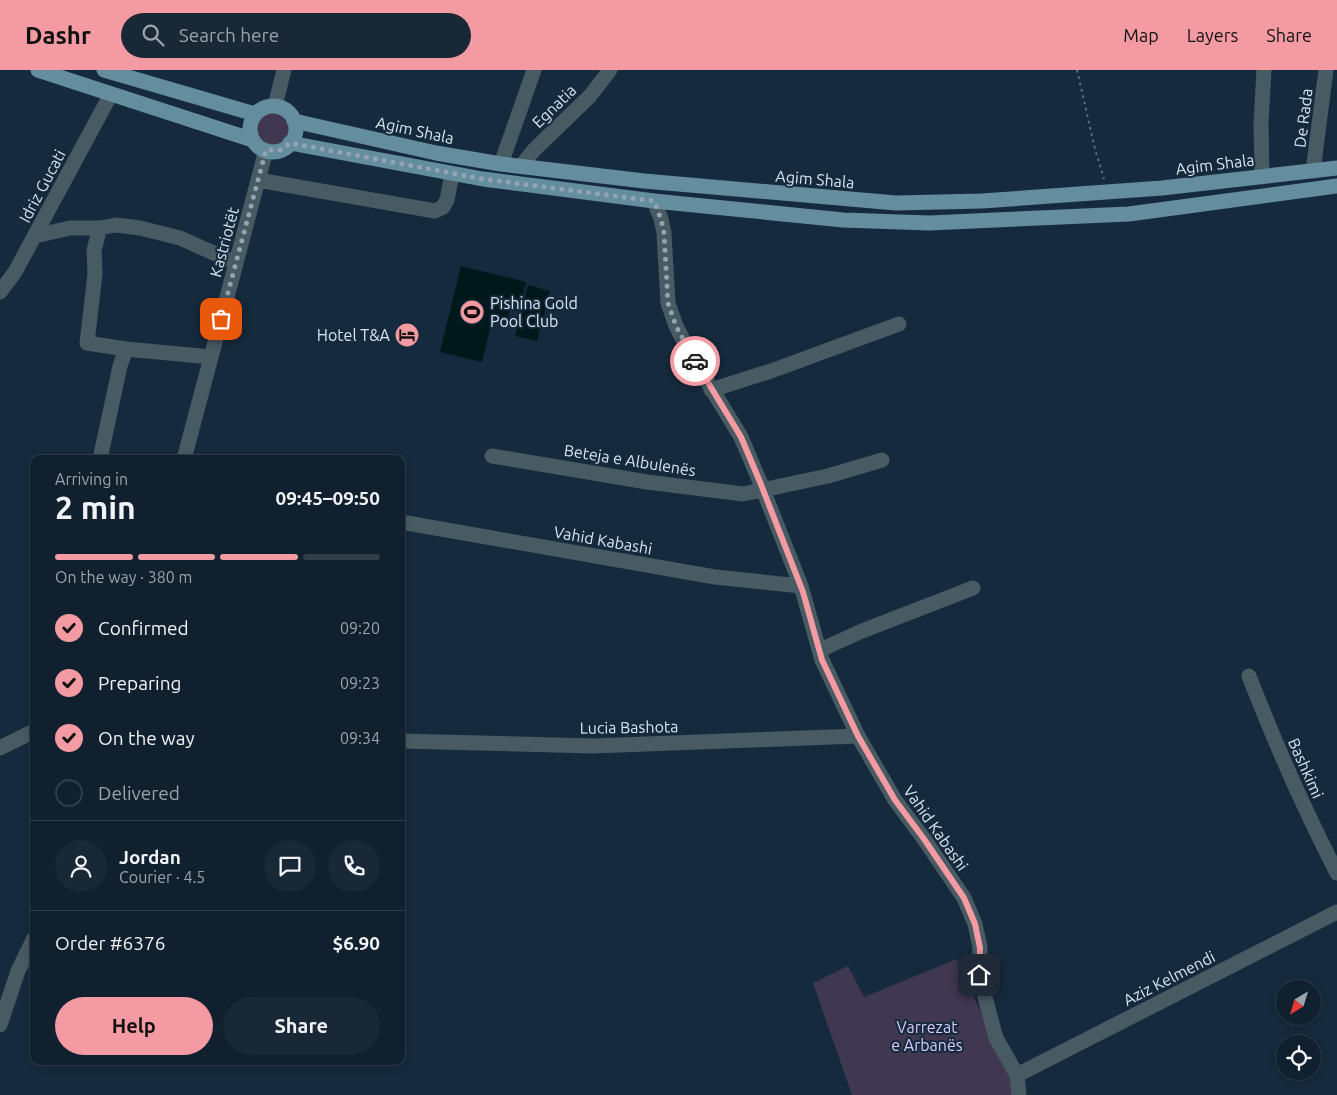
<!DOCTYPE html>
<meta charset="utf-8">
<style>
body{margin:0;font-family:Ubuntu,sans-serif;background:#192836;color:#f1f3f6;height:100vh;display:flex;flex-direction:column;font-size:19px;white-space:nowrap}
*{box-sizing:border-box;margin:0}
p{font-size:16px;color:#9ca3aa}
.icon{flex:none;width:28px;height:28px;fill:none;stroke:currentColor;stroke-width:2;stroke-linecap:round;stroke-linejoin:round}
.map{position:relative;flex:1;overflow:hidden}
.panel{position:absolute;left:30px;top:385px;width:375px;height:610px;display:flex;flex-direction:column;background:#10202e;border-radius:10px;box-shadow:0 2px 8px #0003,0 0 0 1px #303e4a}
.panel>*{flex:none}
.needle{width:32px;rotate:218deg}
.controls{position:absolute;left:1276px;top:910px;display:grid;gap:10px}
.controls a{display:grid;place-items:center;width:45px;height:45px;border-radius:50%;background:#10202e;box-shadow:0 2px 8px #0003,0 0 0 1px #303e4a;font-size:25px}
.pin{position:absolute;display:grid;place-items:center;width:42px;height:42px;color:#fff;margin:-21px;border-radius:10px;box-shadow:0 2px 8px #0006}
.courier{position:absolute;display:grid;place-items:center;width:50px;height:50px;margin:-25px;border:4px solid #f49aa3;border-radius:50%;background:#fff;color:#222;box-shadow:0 1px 6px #0007}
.head em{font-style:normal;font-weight:700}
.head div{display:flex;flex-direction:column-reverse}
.head{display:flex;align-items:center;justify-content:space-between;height:85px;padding:0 25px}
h1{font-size:32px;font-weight:700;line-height:38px}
.bar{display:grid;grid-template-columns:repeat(4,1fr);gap:8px 5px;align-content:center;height:60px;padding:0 25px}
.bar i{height:6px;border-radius:4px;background:#303e4a}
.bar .current{background:#f49aa3}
.bar p{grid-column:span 4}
.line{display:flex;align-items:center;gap:12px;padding:0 25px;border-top:1px solid #303e4a}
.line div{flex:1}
.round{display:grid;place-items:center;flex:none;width:52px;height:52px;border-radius:26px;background:#192836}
ol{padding:0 25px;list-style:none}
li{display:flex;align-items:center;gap:15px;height:55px}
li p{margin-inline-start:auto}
li .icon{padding:5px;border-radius:50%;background:#f49aa3;color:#111;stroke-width:4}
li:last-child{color:#9ca3aa}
li i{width:28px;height:28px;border:2px solid #303e4a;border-radius:50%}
.action{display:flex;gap:10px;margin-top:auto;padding:10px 25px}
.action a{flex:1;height:58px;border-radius:30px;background:#f49aa3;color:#111;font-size:20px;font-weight:700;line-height:58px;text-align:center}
.action a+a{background:#192836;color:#f1f3f6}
header{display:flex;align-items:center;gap:30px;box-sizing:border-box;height:70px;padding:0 25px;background:#f49aa3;color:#111}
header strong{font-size:24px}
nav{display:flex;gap:28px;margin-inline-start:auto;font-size:18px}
.search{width:350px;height:45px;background:#192836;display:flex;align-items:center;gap:12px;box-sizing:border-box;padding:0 18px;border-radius:28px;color:#9ca3aa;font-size:19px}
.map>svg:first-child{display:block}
</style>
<header>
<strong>Dashr</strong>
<div class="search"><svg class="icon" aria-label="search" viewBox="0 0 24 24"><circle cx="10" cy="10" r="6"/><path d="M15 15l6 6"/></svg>Search here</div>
<nav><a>Map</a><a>Layers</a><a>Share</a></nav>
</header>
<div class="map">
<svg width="1337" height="1025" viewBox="0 0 1337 1025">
<rect width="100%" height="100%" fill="#162a3d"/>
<path fill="#403751" d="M257 59a16 16 0 1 1 32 0a16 16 0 1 1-32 0Z
M957,889l60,133v3h-165l-39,-112 35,-17 16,31z"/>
<path fill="#00181a" d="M461,196l65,16 -5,21 -10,-2 -4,23 -15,-4 -10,42 -42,-10z
M528,215l22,6 -13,50 -22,-5z"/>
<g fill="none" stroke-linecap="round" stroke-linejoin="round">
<path stroke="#5f7081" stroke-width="2" stroke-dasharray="2.5 4" stroke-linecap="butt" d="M1077,0l18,79 9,30"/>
<path stroke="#485b63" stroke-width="15" d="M275,36l9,-36
M501,94l33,-94
M521,96l13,-16 56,-54 20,-26
M1313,101l13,-101
M1262,107l-1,-54 3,-53
M258,110l177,31 8,-4 4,-7 5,-26
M654,131l7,18 3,14 4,70 8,23 15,29 50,82 19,45 41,104 21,74 36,76 37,64 29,39 40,59 11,26 5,23 -1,28 17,63 21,37 2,20
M100,158l-6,22 1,24 -8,69 39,6 85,8
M35,166l35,-8h30l16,-3 24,3 40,10 56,25
M0,222l15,-20 96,-178
M711,320l60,-19 128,-47
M492,386l155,26 96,12 85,-18 54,-16
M100,389l20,-93 6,-17
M184,389l82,-309
M401,452l314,55 86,9
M820,580l42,-19 111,-43
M1249,606c26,67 55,133 88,197
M401,671l192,5 265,-10
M0,678l34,-17
M0,955l18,-54 16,-33
M1017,1005l320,-163"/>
<path stroke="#648e9e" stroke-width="15" d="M38,0l215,70
M104,0l151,44
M250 59a23 23 0 1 1 46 0a23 23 0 1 1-46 0Z
M294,51l142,32 65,11 143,17 252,22 86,-2 180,-13 175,-20
M290,73l193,36 171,22 189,19 86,3 200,-9 208,-28"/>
</g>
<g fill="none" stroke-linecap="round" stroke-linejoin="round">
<path stroke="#94a4b2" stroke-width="5" stroke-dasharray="0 9" d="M221,249l45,-169h15l9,-7 193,36 171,22 7,18 3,14 4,70 8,23 19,35"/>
<path stroke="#f49aa3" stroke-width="6" d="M695,291l46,76 19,45 43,110 19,68 36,76 37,64 29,39 40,59 11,26 5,24 -1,27"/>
</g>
<defs>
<symbol id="stadium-disc" viewBox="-11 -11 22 22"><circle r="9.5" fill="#f49aa3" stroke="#162a3d"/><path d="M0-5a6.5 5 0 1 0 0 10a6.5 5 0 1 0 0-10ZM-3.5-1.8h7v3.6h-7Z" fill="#111"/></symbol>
<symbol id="hotel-disc" viewBox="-11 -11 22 22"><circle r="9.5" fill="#f49aa3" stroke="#162a3d"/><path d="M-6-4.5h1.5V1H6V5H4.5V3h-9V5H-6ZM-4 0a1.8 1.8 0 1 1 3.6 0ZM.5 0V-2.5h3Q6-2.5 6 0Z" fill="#111"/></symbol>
</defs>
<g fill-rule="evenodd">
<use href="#stadium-disc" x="458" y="228" width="28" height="28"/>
<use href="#hotel-disc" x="393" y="251" width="28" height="28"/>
</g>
<g text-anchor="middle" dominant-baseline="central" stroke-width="4" stroke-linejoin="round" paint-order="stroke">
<g font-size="16" fill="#d8e5f1" stroke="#162a3d">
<text transform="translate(554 36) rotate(-44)">Egnatia</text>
<text transform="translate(1303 48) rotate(-83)">De Rada</text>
<text transform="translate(415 60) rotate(12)">Agim Shala</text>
<text transform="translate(1215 94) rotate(-7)">Agim Shala</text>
<text transform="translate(815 109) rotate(5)">Agim Shala</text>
<text transform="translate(42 116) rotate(-62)">Idriz Gucati</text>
<text transform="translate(224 172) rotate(-75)">Kastriotët</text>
<text transform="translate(630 390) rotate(9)">Beteja e Albulenës</text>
<text transform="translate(603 470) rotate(10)">Vahid Kabashi</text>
<text transform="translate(629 657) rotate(-1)">Lucia Bashota</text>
<text transform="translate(1306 698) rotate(66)">Bashkimi</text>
<text transform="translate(936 758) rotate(55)">Vahid Kabashi</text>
<text transform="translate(1169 908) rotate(-27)">Aziz Kelmendi</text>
</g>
<g font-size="16" fill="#d8e5f1" stroke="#162a3d" text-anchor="start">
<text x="490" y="233">Pishina Gold<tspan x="490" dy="18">Pool Club</tspan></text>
<text x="390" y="265" text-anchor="end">Hotel T&amp;A</text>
</g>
<g font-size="16" fill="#dacafe" stroke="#162a3d">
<text x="927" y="957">Varrezat<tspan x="927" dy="18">e Arbanës</tspan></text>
</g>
</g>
</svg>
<div class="controls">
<a><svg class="needle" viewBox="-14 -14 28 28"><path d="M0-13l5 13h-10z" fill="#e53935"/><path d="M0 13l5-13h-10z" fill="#9ca3aa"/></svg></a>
<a><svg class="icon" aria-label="locate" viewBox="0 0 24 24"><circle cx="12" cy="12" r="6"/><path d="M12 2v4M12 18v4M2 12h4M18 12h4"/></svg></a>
</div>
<div class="pin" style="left:221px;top:249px;background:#ea580c"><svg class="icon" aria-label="bag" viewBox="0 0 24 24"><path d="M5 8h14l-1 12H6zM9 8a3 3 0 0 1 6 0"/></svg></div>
<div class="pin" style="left:979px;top:905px;background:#1f2937"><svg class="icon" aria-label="home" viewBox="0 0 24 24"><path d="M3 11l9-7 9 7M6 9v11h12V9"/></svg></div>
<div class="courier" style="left:695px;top:291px"><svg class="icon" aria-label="car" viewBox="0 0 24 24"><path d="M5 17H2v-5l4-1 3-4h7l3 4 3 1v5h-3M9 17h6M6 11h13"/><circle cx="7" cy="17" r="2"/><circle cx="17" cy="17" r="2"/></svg></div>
<section class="panel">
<div class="head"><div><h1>2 min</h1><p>Arriving in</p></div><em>09:45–09:50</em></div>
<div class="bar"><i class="current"></i><i class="current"></i><i class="current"></i><i></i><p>On the way · 380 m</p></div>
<ol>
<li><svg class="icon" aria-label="check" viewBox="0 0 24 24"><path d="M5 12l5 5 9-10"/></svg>Confirmed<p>09:20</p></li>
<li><svg class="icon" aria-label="check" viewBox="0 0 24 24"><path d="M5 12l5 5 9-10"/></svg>Preparing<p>09:23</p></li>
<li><svg class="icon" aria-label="check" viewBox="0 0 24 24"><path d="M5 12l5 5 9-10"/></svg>On the way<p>09:34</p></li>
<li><i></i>Delivered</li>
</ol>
<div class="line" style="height:90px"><a class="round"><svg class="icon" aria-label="person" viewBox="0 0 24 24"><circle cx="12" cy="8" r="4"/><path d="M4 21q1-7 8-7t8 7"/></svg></a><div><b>Jordan</b><p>Courier · 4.5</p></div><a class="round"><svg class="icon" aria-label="chat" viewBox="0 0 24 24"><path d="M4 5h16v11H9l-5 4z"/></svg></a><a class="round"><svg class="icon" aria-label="phone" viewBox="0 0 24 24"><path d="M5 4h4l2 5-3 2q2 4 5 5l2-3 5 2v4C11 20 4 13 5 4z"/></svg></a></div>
<div class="line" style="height:65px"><div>Order #6376</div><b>$6.90</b></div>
<div class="action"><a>Help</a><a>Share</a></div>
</section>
</div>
